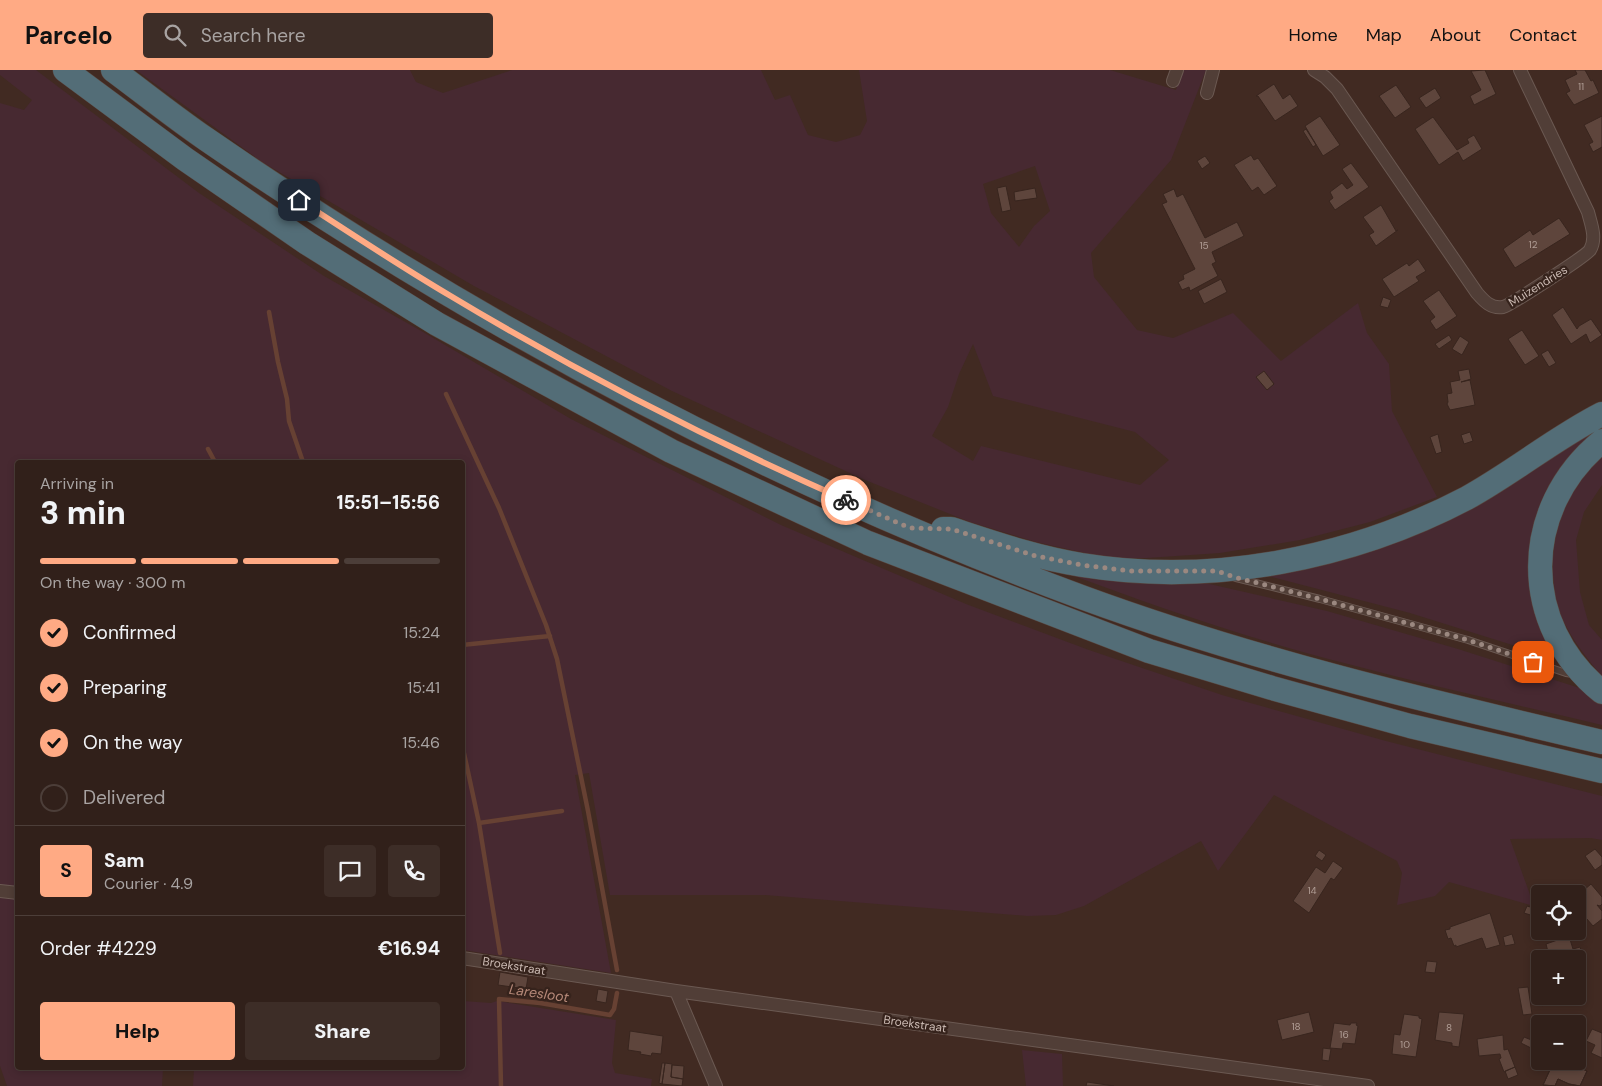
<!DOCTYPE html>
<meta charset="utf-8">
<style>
body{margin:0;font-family:"DM Sans",sans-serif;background:#3d2d27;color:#f1f3f6;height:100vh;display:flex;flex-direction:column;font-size:19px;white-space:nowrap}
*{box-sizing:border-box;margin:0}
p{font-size:16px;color:#a8a3a2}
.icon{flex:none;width:28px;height:28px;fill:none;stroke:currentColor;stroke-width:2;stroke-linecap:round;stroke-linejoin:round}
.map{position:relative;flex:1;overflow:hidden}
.details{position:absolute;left:15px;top:390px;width:450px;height:610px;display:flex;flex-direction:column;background:#31201a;border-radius:5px;box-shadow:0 2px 8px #0003,0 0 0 1px #4c3e39}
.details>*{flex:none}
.controls{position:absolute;left:1531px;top:815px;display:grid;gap:10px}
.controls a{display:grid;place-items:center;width:55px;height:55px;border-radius:5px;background:#31201a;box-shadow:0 2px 8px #0003,0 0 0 1px #4c3e39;font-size:25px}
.pin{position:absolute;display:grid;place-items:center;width:42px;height:42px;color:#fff;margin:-21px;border-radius:10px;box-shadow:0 2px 8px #0006}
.courier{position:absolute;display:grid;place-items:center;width:50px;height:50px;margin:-25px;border:4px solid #ffaa84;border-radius:50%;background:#fff;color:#222;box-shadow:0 1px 6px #0007}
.head em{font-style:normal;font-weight:800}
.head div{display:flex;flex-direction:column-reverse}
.head{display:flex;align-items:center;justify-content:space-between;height:85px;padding:0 25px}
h1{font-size:32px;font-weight:800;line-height:38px}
.bar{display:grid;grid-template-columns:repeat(4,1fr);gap:8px 5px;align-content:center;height:60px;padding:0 25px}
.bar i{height:6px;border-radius:4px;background:#4c3e39}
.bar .active{background:#ffaa84}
.bar p{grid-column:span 4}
.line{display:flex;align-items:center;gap:12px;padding:0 25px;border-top:1px solid #4c3e39}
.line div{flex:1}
.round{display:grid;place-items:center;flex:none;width:52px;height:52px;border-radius:5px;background:#3d2d27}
ol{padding:0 25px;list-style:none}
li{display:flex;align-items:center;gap:15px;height:55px}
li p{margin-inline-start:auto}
li .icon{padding:5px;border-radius:50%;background:#ffaa84;color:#111;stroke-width:4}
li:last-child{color:#a8a3a2}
li i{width:28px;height:28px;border:2px solid #4c3e39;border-radius:50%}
.primary-button{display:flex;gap:10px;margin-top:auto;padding:10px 25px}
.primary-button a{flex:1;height:58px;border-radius:5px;background:#ffaa84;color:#111;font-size:20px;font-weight:800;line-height:58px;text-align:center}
.primary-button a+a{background:#3d2d27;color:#f1f3f6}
header{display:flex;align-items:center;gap:30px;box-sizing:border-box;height:70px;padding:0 25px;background:#ffaa84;color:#111}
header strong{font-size:24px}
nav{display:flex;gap:28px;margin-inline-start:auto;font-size:18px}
.search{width:350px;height:45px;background:#3d2d27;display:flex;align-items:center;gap:12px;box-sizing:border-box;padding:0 18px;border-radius:5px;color:#a8a3a2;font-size:19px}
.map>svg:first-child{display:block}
</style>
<header>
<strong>Parcelo</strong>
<div class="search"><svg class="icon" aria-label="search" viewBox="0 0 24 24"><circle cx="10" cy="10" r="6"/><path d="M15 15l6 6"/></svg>Search here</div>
<nav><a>Home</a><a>Map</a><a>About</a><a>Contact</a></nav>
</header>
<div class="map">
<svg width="1602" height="1016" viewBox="0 0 1602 1016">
<rect width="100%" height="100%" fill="#412a22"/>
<path fill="#472931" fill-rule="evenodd" d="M0,0h36l163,123 125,83 99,56 148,87 210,106 185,79 123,46 133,45 164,46 216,55v44l-11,-2 -81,1 24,67 -85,-24 -14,14 -38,9 5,-32 -5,-12 -123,-66 -56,76 -17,-30 -117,65 -28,9 -28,1 -263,-21h-155l-21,-122 -14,2 36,198 -148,-23 -1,-488h-444v606h145l-1,18h-155l-7,-20v-963l24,7 8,-10 -32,-25z
M136,0h274l6,12 27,11 69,-23h249l14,30 15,-5 18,40 28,7 24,-7 7,-14 -8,-51h251l66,20 5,-20h25l-35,90 -80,93 3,24 43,53 36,8 60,-25 48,48 77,-58 9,30 22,31 3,47 45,86 -67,25 -70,18 -80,13 -73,5h-40l-71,-16 -66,-20 -105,-42 -193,-89 -198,-105 -212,-124zM1035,96l15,45 -16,15 -15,21 -28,-34 -8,-29zM973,274l20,52 142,36 34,28 -29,25 -159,-39 -8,15 -41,-25 16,-29 11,-33z
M1602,352v11l-62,76 20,151 -150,-47 -150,-39 80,-17z
M1602,387v28l-18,27 -8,28 4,52 9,33 13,15v36c-19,-22 -36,-44 -45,-71 -2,-6 -2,-13 -3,-20 -6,-48 11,-95 48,-128z
M1061,501l131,9 135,31 131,38 131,42 13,11v23c-83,-20 -167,-38 -250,-60 -99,-25 -196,-58 -291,-94z
M463,931l28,2 6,-2 119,19 -4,43 3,10 37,6 -1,7h-458l1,-18h268z
M1022,980l40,4 1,32h-37z"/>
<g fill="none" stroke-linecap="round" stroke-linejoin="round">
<path stroke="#674133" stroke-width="4.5" d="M269,242l9,50 9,37 2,22 14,41
M446,324l53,114 47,117 11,34 31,152 29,159
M208,379l7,13
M462,575l88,-9
M462,674l17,79 21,130
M479,753l83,-12
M501,1016l-2,-87 41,4 70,12 4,-6 3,-16"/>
</g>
<path fill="#5e453c" stroke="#38251e" d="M1485,0l11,24 -22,11 -4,-9 11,-6 -10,-19z
M1575,0h10l6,11 2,-1 6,13 -25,12 -8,-12 4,-2 -5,-11 12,-6z
M1274,14l9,15 7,-5 8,12 -23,15 -17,-25h-2z
M1396,15l15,22 -16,11 -16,-22z
M1435,18l6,10 -15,10 -7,-10z
M1320,46l20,29 -17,11 -18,-30z
M1602,46v31l-9,5 -4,-8 4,-2 -9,-17z
M1433,47l24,33 12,-7 -2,-4 7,-4 8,14 -19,12 -5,-9 -19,13 -24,-36z
M1306,59l10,16 -3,2 -10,-16z
M1251,85l3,5 4,-2 19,28 -13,9 -6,-8 -6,4 -18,-26z
M1205,86l5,7 -8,6 -5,-8z
M1351,93l18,24 -34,23 -6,-9 4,-3 -3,-6 12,-9 5,6 6,-4 -11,-16z
M1006,116l5,24 -9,2 -5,-24z
M1035,118l2,10 -22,3 -1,-9z
M1174,119l3,8 6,-3 22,44 32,-16 7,14 -32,16 4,10 -4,2 6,12 -28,15 -1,-4 -7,3 -4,-8 6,-3 -1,-4 12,-6 -33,-65 5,-2 -4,-8z
M1381,135l15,26 2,-1 -22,16 -7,-11 5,-3 -11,-15z
M1559,148l11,16 -55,34 -12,-19 27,-19 3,5z
M1418,189l8,12 -10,6 3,4 -25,16 -12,-18 25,-16 2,3z
M1221,209l6,13 -23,12 -6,-13z
M1439,220l18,26 -21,14 -6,-9 5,-4 -12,-16z
M1383,227l8,3 -3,8 -8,-2z
M1563,237l14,22 2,-3 12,-7 11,16 -12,8 -4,-9 -15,10 -19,-29z
M1522,260l17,26 -14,9 -17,-26z
M1449,265l3,5 -13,9 -4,-5z
M1460,266l9,6 -7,13 -10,-6z
M1548,280l8,13 -7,4 -8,-13z
M1469,299l2,10 -10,3 9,-2 5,25 -25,5 -3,-6 1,-2 -1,-8 5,-1 -2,-11 10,-2 -2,-9z
M1264,301l10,13 -7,6 -11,-13z
M1470,362l3,9 -9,3 -3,-9z
M1438,364l4,18 -6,2 -6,-17z
M1595,779l7,8v8l-7,5 -10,-14z
M1319,780l7,5 -4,6 -7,-5z
M1333,791l10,7 -9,12 -3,-2 -22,35 -16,-12 23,-34 9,6z
M1591,814l11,13v7l-2,2 -3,-1 5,6v8l-9,7 -7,-8 -5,5 -3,-4v-24z
M1527,836l13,4v8l-16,-5z
M1490,843l10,32 -14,4 -4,-11 -26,9v-2l-2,1 -3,-8 -3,1 -3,-9 5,-1v-2z
M1536,849l4,5 -4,6 -5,-6z
M1512,864l3,10 -10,2 -2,-9z
M1569,866l4,13 7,-2 5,16 -7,2v-6h-20l-2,-9 -8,2 -2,-8z
M1427,891l10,1 -2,11 -10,-1z
M500,902l28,5 -2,12 -28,-4z
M1528,917l4,27 -9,1 -5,-27z
M598,919l10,2 -2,12 -10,-2z
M1542,926h9l-8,10 -6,-4z
M1309,942l5,20 -32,8 -5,-20z
M1439,942l25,2 -5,33 -7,-1v-3l-17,-3z
M1404,944l15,2v2l3,1 -6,38 -24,-3 2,-20 6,1z
M1334,953l16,2 1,-2h6l-1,2 2,1 -3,18 -12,-1 -1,6 -12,-1z
M1592,959l10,4v25l-11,-5 4,-8 -9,-4z
M630,961l33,5 -2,18 -9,-1 -1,3 -11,-2 1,-2 -13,-2z
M1503,965l1,15 4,-1 7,18 -11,5 -5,-13 2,-1 -1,-4 -21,2 -2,-17z
M1524,967l15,6 -4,7 -14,-7z
M1323,978l8,1 -2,12 -7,-1z
M1546,991h8l-2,5 -7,-3z
M1554,991h11l22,10 -7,15 -11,-2 -11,-5 -3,7 -12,-1z
M1554,991h11l22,10 -7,15 -11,-2 -11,-5 -3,7 -12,-1z
M662,993h3l-3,21 -3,-1z
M665,993l7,1 -1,13 12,2 -1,7 -20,-2z
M672,995l12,1 -1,13 -12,-2z
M1515,997l3,8 -10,4 -3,-8z
M1087,1012l27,4h-28z"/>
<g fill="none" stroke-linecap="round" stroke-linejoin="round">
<defs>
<path id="lane" d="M1236,508l84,21 148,41 98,33 7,1"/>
<path id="street" d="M1314,0l11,7 12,12 140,204c7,8 14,16 26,14 6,-1 83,-51 87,-57 7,-12 1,-26 -2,-38l-68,-142
M1173,11l4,-11
M1207,23l6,-23
M0,821l18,2
M462,888l214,33 692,95
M676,921l40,95"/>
<path id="highway" d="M65,0l120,89 122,84 130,81 234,127 197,92 281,108 123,37 138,38 192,45
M113,0c31,23 61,47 93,69 273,188 567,344 878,459 169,62 343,103 518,144
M1602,371c-82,67 -83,184 0,251
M943,459h8c43,14 86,29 131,36 130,21 269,-6 385,-67 47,-26 88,-60 135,-84"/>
</defs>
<use href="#lane" stroke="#6b5952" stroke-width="8"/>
<use href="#street" stroke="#6b5952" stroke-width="14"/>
<use href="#highway" stroke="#58463f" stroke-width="25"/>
<use href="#lane" stroke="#513e37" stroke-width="6"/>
<use href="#street" stroke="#513e37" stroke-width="12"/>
<use href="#highway" stroke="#536d77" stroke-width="24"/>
</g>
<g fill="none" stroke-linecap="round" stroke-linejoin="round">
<path stroke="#9b8880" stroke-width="5" stroke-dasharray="0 9" d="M846,430l64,28 41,1 85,27 46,9 48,6h87l17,6 86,22 148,41 65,22"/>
<path stroke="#ffaa84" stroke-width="6" d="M299,130c50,32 99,65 150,95 128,77 261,145 397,205"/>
</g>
<g text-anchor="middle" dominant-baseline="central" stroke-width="4.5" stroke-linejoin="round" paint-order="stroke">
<g font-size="10" fill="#b09d95">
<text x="1581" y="16">11</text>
<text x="1533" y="174">12</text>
<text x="1204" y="175">15</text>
<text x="1312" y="820">14</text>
<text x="1296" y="956">18</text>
<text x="1449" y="957">8</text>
<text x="1344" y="964">16</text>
<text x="1405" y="974">10</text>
</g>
<g font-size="12" fill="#cbbab3" stroke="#36231c">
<text transform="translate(1538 216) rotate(-32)">Muizendries</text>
<text transform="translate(514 896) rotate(9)">Broekstraat</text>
<text transform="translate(915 954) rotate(8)">Broekstraat</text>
</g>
<g font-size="14" font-style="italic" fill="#b58878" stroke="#36231c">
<text transform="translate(539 923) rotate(8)">Laresloot</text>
</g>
</g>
</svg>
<div class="controls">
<a><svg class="icon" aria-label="locate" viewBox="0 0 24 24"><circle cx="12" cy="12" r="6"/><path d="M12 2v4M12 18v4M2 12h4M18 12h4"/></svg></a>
<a>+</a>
<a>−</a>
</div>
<div class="pin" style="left:1533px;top:592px;background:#ea580c"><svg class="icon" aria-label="bag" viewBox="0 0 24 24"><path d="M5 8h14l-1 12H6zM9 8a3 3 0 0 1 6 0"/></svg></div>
<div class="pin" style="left:299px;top:130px;background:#1f2937"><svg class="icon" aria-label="home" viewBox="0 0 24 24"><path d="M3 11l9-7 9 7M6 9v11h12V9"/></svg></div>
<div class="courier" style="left:846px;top:430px"><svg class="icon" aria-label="bike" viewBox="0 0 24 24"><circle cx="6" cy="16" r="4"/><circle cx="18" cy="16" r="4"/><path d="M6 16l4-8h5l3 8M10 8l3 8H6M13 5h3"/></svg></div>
<section class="details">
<div class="head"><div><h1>3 min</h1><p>Arriving in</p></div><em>15:51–15:56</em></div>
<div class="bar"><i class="active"></i><i class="active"></i><i class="active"></i><i></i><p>On the way · 300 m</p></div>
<ol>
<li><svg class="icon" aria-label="check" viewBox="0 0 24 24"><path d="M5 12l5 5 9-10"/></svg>Confirmed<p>15:24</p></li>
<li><svg class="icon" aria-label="check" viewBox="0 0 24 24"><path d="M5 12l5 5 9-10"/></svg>Preparing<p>15:41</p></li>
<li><svg class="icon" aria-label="check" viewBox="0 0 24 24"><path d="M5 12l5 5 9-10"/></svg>On the way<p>15:46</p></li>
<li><i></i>Delivered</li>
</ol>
<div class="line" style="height:90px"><b class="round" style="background:#ffaa84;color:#111">S</b><div><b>Sam</b><p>Courier · 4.9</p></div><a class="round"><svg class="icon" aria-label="chat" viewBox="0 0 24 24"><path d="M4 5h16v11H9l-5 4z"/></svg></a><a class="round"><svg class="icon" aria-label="phone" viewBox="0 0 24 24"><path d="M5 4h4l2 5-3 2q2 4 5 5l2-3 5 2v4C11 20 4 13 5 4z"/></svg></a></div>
<div class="line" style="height:65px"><div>Order #4229</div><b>€16.94</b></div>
<div class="primary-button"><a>Help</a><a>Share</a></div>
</section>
</div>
